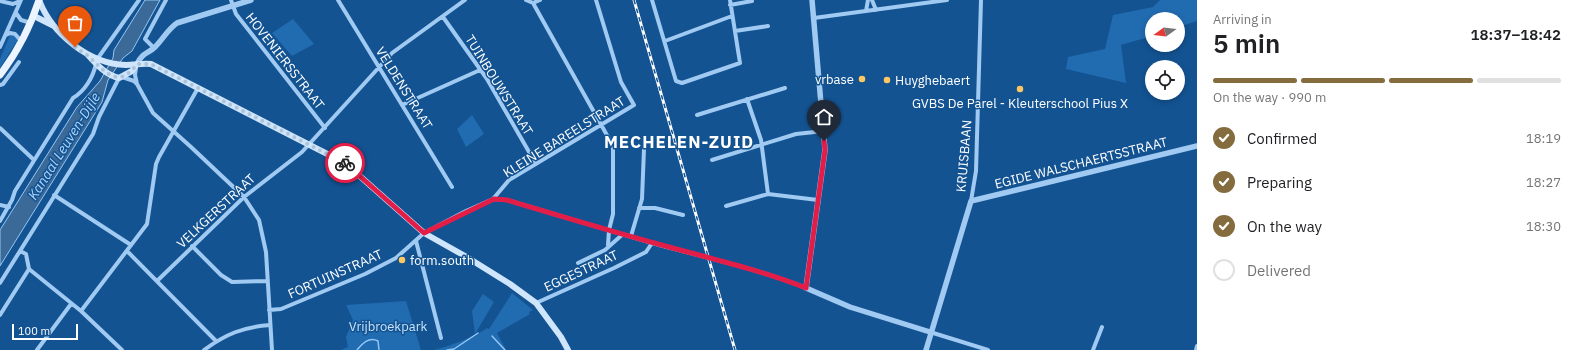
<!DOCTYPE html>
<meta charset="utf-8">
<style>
body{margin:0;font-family:"IBM Plex Sans",sans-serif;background:#f6f6f6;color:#202124;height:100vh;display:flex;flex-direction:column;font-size:15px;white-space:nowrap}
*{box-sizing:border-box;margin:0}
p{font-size:13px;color:#757577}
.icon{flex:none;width:22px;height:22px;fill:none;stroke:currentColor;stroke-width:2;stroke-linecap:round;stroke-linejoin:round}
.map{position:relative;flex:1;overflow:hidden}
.side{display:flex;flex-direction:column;background:#fff;width:380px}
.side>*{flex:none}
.needle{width:26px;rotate:255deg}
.buttons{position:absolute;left:1145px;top:12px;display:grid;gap:8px}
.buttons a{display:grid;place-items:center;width:40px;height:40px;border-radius:50%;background:#fff;box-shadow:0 2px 6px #0003;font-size:20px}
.scale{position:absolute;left:12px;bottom:10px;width:66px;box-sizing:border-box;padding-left:4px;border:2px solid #fff;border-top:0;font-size:11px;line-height:14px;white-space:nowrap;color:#fff;-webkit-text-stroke:3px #135392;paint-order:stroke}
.pin{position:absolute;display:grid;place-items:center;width:34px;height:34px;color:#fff;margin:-41px -17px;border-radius:50% 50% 50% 0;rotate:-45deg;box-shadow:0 0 4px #0007}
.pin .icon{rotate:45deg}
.courier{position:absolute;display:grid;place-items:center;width:40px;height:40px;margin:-20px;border:3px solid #e11d48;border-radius:50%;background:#fff;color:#222;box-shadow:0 1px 5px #0007}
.overview em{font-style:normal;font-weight:600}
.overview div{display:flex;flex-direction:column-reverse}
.overview{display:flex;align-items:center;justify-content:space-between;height:68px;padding:0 16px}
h1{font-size:26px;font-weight:600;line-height:30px}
.bar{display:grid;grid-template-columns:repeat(4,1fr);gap:6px 4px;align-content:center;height:48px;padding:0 16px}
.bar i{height:5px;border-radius:3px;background:#e0e0e0}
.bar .on{background:#846c3f}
.bar p{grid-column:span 4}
ol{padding:0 16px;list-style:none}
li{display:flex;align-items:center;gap:12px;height:44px}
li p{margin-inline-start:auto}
li .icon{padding:4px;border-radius:50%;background:#846c3f;color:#fff;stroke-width:4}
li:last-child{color:#757577}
li i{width:22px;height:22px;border:2px solid #e0e0e0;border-radius:50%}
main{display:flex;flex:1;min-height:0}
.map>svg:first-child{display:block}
</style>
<main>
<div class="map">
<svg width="1197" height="350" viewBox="0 0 1197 350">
<rect width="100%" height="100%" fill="#135392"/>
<path fill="#216bb0" d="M1160,0h37v21l-19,6v-8h-26v17l-31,9 5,38 -60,-14 2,-12 37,-8 8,-34 40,-8z
M293,19l21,25 -22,12 -20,-23z
M10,35l5,1 3,3 -18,29v-9z
M472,115l12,19 -18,13 -9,-18z
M512,293l21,17 -4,2 1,2 -33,19 9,17h-72c13,-3 43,-14 53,-22l2,1z
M483,294l11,8 -19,32 -3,-23z
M406,301l15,49h-80l7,-3 -2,-10 7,-17 -7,-15z"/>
<path fill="#3b6a98" stroke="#92c6f5" d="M145,0h15l-28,51 -9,7 -15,22 -6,22 -102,164v-36l77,-123 23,-26 13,-23 1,-8z"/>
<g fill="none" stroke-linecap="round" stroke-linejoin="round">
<path stroke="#92c6f5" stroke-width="1.5" d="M492,336l13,14
M357,350c5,-6 12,-14 21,-9l1,9
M447,350l7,-1 24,-16"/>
<path stroke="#a0caf2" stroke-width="4" d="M231,0l5,14 89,114
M338,0l114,187
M526,0l7,3 80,143v68l-4,16 -1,15
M652,0l24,81 6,2 58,-20 -10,-63
M872,0l4,10
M0,1l13,3 7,-3
M533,3l7,-3
M730,5l22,-4
M866,11l2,-11
M16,13l5,7 10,3
M443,17l44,62 49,85
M814,18l133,-18
M735,31l33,-5
M6,35l4,-2 5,1 7,8
M665,41l67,-25
M0,47l21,-47
M154,48l-9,-9 21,-39
M98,58l41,-58
M136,68l-1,7 2,9 16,29 38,34 53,50 15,23 7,32 6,98
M122,77l12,4 3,3
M0,85l3,-1 16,-22
M747,99l14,41 7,54
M402,105l78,-35
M697,115l88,-27
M0,128l34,32
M712,160l84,-26 28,-3
M54,195l77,50
M493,199l16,-19 125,-75 -13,-23 -25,-82
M971,201l5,-30 5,-171
M0,205l9,2
M726,206l42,-12 50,6
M639,208h16l28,7
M0,221l12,-21 3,-9 58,-93c12,-7 20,-21 23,-34
M631,236l11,-37 2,-50
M416,241l25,97
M192,246l29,29 11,7 35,-1
M20,251l6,3 3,15 52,42 41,39
M127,251l89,90
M578,263l27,-13 18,-16
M157,281l87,-84 58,-45 90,-99 73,-53
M0,283l93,-149 6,-17 20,-39
M536,303l78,-35 32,-16 6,-9
M269,310l12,-1 84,-35 31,-16 28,-25 42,-22 27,-12 14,1c48,14 96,29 145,43 51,14 104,25 154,45
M81,311l66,-87 9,-60 3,-7 39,-69
M0,315l29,-46
M930,332l58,18
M37,350l34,-46
M204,350c22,-16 39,-23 66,-25
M1093,350l9,-23
M1196,350l1,-4"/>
<path stroke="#a0caf2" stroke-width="5.5" d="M812,0l13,150 -19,138 44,19 80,25
M137,64c6,-12 11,-10 18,-17 8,-8 13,-18 22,-24l74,-23
M926,350l45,-149 226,-55"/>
<path stroke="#cfe5fc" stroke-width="6" d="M39,0c13,34 50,64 87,65 9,0 16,-2 25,-1l194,99 79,70 41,23 45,28 26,19 25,34 7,13
M34,16l20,10
M88,55c9,10 18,20 31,23l13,-7 5,-7"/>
<path stroke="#ebf4ff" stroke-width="7" d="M0,75c18,-24 30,-47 39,-75"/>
<defs>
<path id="rail" d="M634,0l101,350"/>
</defs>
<use href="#rail" stroke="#fff" stroke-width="3"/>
<use href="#rail" stroke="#135392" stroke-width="1.5" stroke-dasharray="4.5" stroke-linecap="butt"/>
</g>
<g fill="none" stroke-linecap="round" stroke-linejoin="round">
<path stroke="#acc3d9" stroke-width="4" stroke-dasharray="0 7.2" d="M75,47c4,3 10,6 13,9 18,16 30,34 49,8h14l194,99"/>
<path stroke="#e11d48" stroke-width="5" d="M345,163l79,70 70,-34 13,1c50,15 100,30 151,44 50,14 100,25 148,44l19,-138 -1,-9"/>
</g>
<g fill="#ffc761" stroke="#135392" stroke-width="1.5">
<circle cx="862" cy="79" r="4"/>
<circle cx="887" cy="80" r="4"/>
<circle cx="1020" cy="89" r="4"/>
<circle cx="402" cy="260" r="4"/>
</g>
<g text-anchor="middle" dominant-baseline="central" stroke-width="3" stroke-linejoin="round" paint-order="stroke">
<g font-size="13" fill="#fff" stroke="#135392">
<text transform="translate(285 61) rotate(52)">HOVENIERSSTRAAT</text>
<text transform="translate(499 85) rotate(58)">TUINBOUWSTRAAT</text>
<text transform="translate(404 88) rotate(58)">VELDENSTRAAT</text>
<text transform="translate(564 137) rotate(-32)">KLEINE BAREELSTRAAT</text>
<text transform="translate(964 156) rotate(-85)">KRUISBAAN</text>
<text transform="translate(1081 163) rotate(-14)">EGIDE WALSCHAERTSSTRAAT</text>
<text transform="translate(216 211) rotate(-43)">VELKGERSTRAAT</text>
<text transform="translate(581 271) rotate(-25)">EGGESTRAAT</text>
<text transform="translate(335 274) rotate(-24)">FORTUINSTRAAT</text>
</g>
<g font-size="13" fill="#fff" stroke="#135392" text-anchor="start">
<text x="854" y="79" text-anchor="end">vrbase</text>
<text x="895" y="80">Huyghebaert</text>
<text x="1020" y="103" text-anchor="middle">GVBS De Parel - Kleuterschool Pius X</text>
<text x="410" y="260">form.south</text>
</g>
<g font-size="13" fill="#c7e3fd" stroke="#135392">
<text x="388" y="326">Vrijbroekpark</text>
</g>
<g font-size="14" font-style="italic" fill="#acd4f9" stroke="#135392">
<text transform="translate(64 146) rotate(-58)">Kanaal Leuven-Dijle</text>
</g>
<g font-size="17" font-weight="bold" letter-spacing="1" fill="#fff" stroke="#135392">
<text x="679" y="142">MECHELEN-ZUID</text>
</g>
</g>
</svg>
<div class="buttons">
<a><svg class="needle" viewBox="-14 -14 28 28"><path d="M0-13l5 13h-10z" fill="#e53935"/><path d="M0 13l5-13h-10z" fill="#757577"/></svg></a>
<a><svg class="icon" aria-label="locate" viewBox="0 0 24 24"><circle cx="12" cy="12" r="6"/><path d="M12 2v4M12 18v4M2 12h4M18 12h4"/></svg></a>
</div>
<div class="scale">100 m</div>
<div class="pin" style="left:75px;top:47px;background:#ea580c"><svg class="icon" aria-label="bag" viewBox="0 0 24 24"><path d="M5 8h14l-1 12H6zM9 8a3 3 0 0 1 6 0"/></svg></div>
<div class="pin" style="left:824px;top:141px;background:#1f2937"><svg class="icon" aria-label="home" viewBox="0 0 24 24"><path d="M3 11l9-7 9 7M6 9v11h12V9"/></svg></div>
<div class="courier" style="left:345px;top:163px"><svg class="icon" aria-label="bike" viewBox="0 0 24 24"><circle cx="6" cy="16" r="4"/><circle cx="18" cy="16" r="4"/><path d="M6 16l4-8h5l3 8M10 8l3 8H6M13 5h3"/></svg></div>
</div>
<section class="side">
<div class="overview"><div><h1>5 min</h1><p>Arriving in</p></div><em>18:37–18:42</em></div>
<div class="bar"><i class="on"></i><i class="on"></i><i class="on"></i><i></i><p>On the way · 990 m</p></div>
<ol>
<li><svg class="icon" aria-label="check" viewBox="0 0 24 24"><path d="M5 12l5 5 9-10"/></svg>Confirmed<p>18:19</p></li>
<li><svg class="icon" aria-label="check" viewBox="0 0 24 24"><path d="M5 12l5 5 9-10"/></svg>Preparing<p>18:27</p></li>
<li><svg class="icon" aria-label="check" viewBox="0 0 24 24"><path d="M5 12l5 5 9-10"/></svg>On the way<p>18:30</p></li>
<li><i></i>Delivered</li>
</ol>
</section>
</main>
